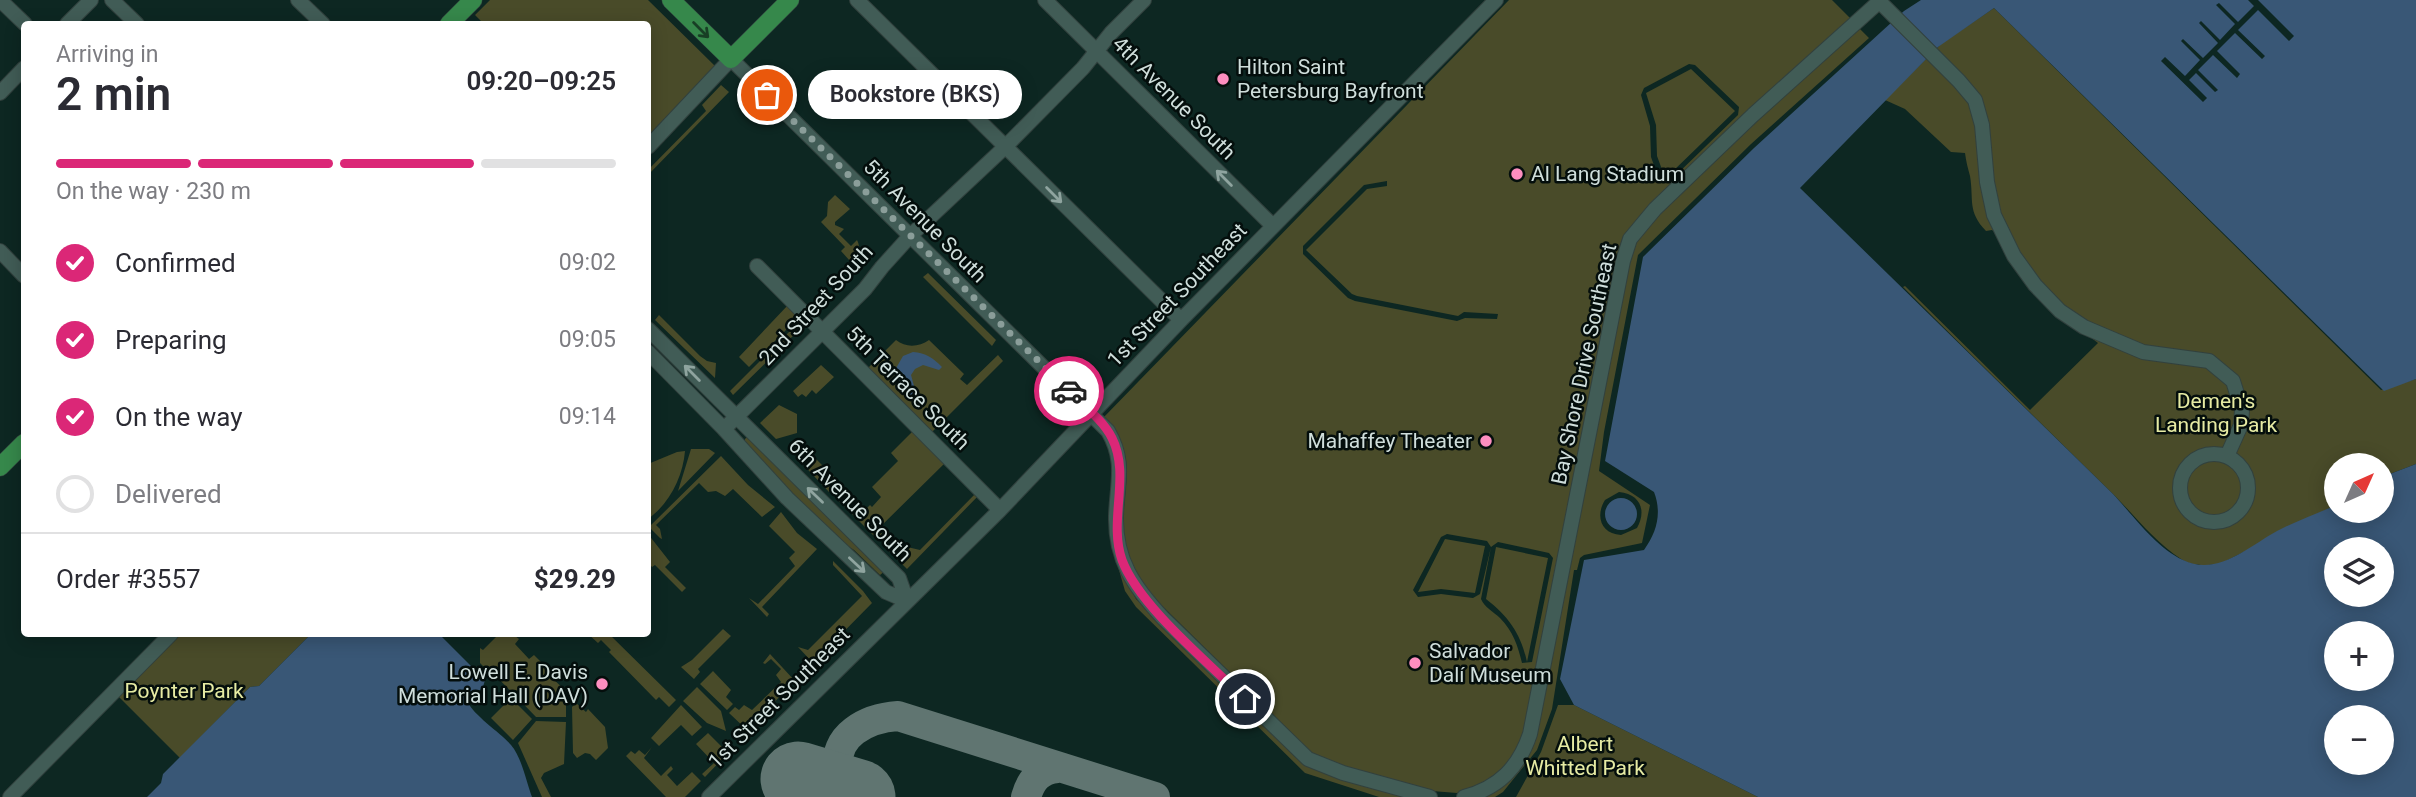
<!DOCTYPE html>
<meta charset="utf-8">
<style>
body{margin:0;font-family:Roboto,sans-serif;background:#f2f2f3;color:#2b2b33;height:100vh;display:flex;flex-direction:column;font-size:26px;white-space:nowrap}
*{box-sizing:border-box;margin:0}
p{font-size:23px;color:#7c7c81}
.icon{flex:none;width:38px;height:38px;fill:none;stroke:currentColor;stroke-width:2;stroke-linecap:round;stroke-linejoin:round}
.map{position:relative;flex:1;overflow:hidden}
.sheet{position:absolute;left:21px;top:21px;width:630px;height:616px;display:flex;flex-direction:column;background:#fff;border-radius:7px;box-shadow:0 4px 18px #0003}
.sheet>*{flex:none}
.needle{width:46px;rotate:45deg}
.fabs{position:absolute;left:2324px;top:453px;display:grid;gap:14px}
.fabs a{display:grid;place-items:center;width:70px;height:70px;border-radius:50%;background:#fff;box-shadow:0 4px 18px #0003;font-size:35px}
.pin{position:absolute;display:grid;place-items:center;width:60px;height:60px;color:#fff;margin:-30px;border:4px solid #fff;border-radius:50%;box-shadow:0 2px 7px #0007}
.courier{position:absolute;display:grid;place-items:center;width:70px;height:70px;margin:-35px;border:5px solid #db2777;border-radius:50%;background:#fff;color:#222;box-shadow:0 2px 9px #0007}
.bubble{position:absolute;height:49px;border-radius:24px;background:#fff;box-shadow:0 4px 18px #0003;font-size:23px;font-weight:600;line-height:49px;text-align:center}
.head em{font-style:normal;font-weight:600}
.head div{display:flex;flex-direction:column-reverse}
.head{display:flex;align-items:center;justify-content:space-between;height:119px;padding:0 35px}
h1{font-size:46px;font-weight:600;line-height:52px}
.bar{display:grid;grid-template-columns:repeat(4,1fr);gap:10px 7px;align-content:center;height:84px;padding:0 35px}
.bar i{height:9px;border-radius:5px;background:#e1e1e2}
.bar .on{background:#db2777}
.bar p{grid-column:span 4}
.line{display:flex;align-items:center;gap:18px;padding:0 35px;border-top:2px solid #e1e1e2}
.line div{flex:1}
ol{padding:0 35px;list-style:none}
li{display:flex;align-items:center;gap:21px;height:77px}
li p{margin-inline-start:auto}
li .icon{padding:7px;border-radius:50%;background:#db2777;color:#fff;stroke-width:4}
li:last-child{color:#7c7c81}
li i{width:38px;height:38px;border:4px solid #e1e1e2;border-radius:50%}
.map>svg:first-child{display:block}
</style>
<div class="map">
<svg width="2416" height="797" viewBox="0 0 2416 797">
<rect width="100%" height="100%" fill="#0d2722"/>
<path fill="#494b29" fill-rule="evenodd" d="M490,0h158l67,66 -67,70v-112h-164l-9,-9z
M1509,0h323l19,19 -219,206 -108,508 -11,26 -20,20 -36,14 -25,-2 -87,-24 -33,-14 -166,-163c-9,-15 -19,-31 -22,-49 -4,-27 5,-54 2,-81 -2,-17 -13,-30 -22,-43zM1689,64l6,1 44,42 -1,8 -65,63 -10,2 -6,-6 -6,-17 -1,-31 -9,-31 3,-7zM1387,181v5l-20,3 -61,61 46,44 5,2 101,20 6,-4 34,2 -1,5 -32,-1 -8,3 -102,-20 -7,-3 -45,-44v-8l61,-61zM1447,534l40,7 4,6 -11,47 -7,4 -32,-4 -23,3 -5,-7 28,-53zM1498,542l51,11 4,5 -21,104 -10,1c-4,-17 -9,-32 -22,-45 -6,-6 -16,-11 -19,-19l10,-52z
M1994,8l387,382 35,-11v85l-34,13v-11h-46v39l-114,58c-14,3 -29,4 -41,-4 -26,-17 -45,-42 -65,-62 -70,-69 -143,-140 -213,-210l2,-1 125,124 68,-67c-49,-37 -75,-54 -103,-111l-3,-2 -6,1c-19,-20 -12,-31 -16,-55 -2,-7 -4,-15 -5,-23l-14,-1 -46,-43 -20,-9 56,-56z
M1859,28l10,10 -118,106 -113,111 -34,177 -5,39 51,34 -8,38 -58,12 -4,3 -3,12h-3l-22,139 -15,41 -34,42 -8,5h-13c29,-14 44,-32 54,-63l93,-472 7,-21 23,-28 98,-93zM1619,492c21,2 28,18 18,36l-16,7c-20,-1 -26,-19 -16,-35z
M1691,69l44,42 -65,63 -6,1 -7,-19 -1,-31 -10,-32z
M721,85l8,7 -81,83v-5l58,-59 -4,-6z
M835,195l15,14 -15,13v3l9,4 -5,5 12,12 6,-6c5,9 -1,15 -7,21l-9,-10 4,-4 -24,-25 6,-6 1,-14z
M928,273l66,65 2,2 -4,6 -69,-69z
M788,305l11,12 -50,50 -10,-10z
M659,315l41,41 7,5 9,2 -1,15 -60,-58z
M799,322l4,4 -70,69 -3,-4z
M896,340c10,8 23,7 33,0l35,34 -4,5 7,6 31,-30 5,6 -72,72 -65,-63z
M821,365l13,12 -18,17 -4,-4 -6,7 -4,-3 -4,3 -5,-6z
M779,405l18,9v19l-21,6 -16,-16z
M913,431l33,31 -68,67 4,5 -5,5 -40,-40h13l3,-3 13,13 4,-4 2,2 9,-10 -9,-10 26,-26 -7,-8z
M749,435l137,135 -6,5 -26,-25 -21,-13 -60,-61 -28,-34v-3z
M805,448l30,30 -1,3 3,3 -8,8 -33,-35z
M691,449h18l6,4 -37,38z
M685,451c-2,26 -16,53 -37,68v-55l29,-12z
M721,456l27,29 27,22 -13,10 -29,-28 -8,7 -9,-5 -8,1 -9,-9 -43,42 4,4 2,10 -2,-1 -9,-9v-4z
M976,493l4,1 -73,75 -23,-23 2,-4 34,8z
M781,512l16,21 20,16 -55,58 7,7 -2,3 -18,-19 9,6 37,-38 -6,-8 6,-6 -26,-26z
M648,534l22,28 -5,5 21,21 -4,4 -27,-27 -3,2 -4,-5z
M1445,539l40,7 -10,47 -34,-4 -23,3z
M1496,547l52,11 -21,104c-6,-28 -18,-45 -41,-63z
M833,561l30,30 9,12 -59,60 -15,-16 10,3 54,-54 -29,-31z
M1117,563l19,36 161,159 29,16 78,23h-25l-74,-24 -169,-166 -11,-16z
M723,629l8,7 -33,33 2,3 -6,7 -13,-12 11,-7z
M180,634h131l-52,52 -9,1 -70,71 -62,-62z
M499,634h18l-2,2 4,3 -4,5 14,15 5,-4 17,17v5l15,14v26h-30l-43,-44h-3l-10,-10v-15l3,2z
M588,634h21l67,66 -7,7 -10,-10 -3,3 -47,-48 2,-2 -10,-10 -3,3z
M770,654l25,27 -48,49 -18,-17 6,-6 4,3 5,-5 8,5 29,-28 -5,-7 5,-6 -10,-10 -6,5 -2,-1z
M713,671l18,19 -5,7 7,7 -6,6 -27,-26z
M697,687l24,24 5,20 -19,-8 -24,-22z
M511,698l21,21 -19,21 -22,-22z
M576,703l10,9 2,-3 17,18 3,21 -12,12 -6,-6 -5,-1 -8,5 -4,-5 -1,-46z
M681,705l21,22 -10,9 -11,-11 -22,21 -8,-8z
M1558,705h16l184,92h-242l25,-45z
M536,721l30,1 -2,42 -20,9 -3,5 10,19h-9l-24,-54z
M708,733l20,20 -23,24 -3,-3 12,-11 -18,-19z
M652,747l-8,11 17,18 10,-10 2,3 -6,6 10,11 15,-14 9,9 -16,16h-19l-40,-41 5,-5 4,3 4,-4 6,5z"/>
<path fill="#395776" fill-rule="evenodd" d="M1921,0h495v379l-32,12 -390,-383 -56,39 -138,141 313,306c20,21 42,53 70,66 34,17 65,-13 94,-29 19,-10 40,-17 59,-26v6h46v-34l34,-13v333h-658l-184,-92 -14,-26 24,-119 60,-10c13,-18 18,-37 10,-58l-49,-31 38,-204 111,-109 150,-137zM2336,550h46v45h-46zM2336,634h46v45h-46zM2336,718h46v45h-46z
M913,352c13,1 20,6 29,15l-3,3 -16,-5 -8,4 -4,6 3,11 9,12 -7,5 -14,-15 -7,-18 8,-14z
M1605 514a16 16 0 1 1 32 0a16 16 0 1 1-32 0Z
M311,634h128l46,46 -2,7 -15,15c5,13 33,31 43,43 11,13 15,36 21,52h-385l14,-14 2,-9 87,-87 9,-1z"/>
<path fill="#0d2722" d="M2248,0h10l36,36 -5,5 -31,-31 -20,20 27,26 -3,3 -27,-26 -18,18 23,23 -3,4 -24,-23 -15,15 20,20 -3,2 -19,-19 -7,7 18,18 -4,4 -42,-41 4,-4 20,19 15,-16 -19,-19 2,-2 20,19 15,-15 -19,-20 2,-2 19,19 15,-16 -19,-19 3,-2 19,19 16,-16z"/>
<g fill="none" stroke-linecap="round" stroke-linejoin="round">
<path stroke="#607571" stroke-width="30" d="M859,797c-11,-6 -17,-12 -20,-25 -8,-37 29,-54 59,-56l257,81
M1026,797c5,-17 13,-27 31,-29"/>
<path stroke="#607571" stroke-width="75" d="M798,779l60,18"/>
<defs>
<path id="minor" d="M0,0l25,24
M112,0l25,24
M298,0l25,24
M857,0l324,320
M1045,0l228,226
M1878,0l81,81 16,19 7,25 5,57 7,33 20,41 21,29 25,26 24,16 59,25 66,9 24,20 9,29 -1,15 -14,31
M67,24l24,-24
M0,93l24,-25
M648,147l83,-88 377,372c18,31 9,52 8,85 -1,44 18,71 47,102l145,141 35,14 87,24
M0,251l24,25
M757,266l243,244
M648,329l251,249 8,23
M648,352l76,77 63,69 99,94 21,9
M724,429l141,-140 17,-22 28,-31 95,-89 78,-79 28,-35 33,-33
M2180 488a34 34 0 1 1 68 0a34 34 0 1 1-68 0Z
M10,797l161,-163
M709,797l291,-287 181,-190 315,-320
M1464,797c35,-9 55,-30 66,-63l93,-473 7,-22 25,-30 98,-94 128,-115"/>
<path id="major" d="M671,0l60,59 59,-59
M449,24l24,-24
M0,467l24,-24"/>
</defs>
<use href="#minor" stroke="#32413e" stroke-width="16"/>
<use href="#major" stroke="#32413e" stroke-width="19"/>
<use href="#minor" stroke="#415c56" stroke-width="14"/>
<use href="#major" stroke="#36884b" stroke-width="18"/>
</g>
<defs><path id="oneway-shaft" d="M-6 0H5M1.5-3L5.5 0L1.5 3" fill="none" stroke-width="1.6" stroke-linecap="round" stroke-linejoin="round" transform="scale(1.75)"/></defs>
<use stroke="#183f25" href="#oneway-shaft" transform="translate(701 30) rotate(45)"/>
<g stroke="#8fa49f">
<use href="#oneway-shaft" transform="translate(1224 178) rotate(-135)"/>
<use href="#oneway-shaft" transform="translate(1054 195) rotate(45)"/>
<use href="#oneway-shaft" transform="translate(692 373) rotate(-135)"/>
<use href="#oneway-shaft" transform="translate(815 495) rotate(-136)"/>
<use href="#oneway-shaft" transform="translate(857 565) rotate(43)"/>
</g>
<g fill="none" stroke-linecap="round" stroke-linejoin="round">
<path stroke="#8b9e9a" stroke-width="7" stroke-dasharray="0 12.6" d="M767,95l302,296"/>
<path stroke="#db2777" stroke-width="9" d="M1069,391c14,14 34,29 43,47 19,38 -4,82 10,122 17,46 87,103 123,139"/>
</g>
<g fill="#fd8ebf" stroke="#040e0c" stroke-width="2.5">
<circle cx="1223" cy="79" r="7"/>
<circle cx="1517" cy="174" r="7"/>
<circle cx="1486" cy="441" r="7"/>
<circle cx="1415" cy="663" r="7"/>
<circle cx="602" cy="684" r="7"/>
</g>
<g text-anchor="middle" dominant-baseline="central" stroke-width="5" stroke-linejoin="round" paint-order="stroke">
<g font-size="21" fill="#cfdedb" stroke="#040e0c" text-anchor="start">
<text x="1237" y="67">Hilton Saint<tspan x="1237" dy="24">Petersburg Bayfront</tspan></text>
<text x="1531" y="174">Al Lang Stadium</text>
<text x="1472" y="441" text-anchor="end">Mahaffey Theater</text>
<text x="1429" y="651">Salvador<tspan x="1429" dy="24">Dalí Museum</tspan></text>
<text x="588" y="672" text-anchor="end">Lowell E. Davis<tspan x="588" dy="24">Memorial Hall (DAV)</tspan></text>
</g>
<g font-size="21" fill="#cfdedb" stroke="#040e0c">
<text transform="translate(1174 98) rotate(45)">4th Avenue South</text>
<text transform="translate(925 221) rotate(45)">5th Avenue South</text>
<text transform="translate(1177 295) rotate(-46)">1st Street Southeast</text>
<text transform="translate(816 305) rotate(-47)">2nd Street South</text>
<text transform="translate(1584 364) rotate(-78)">Bay Shore Drive Southeast</text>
<text transform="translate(908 388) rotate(45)">5th Terrace South</text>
<text transform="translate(850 500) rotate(45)">6th Avenue South</text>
<text transform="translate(779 698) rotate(-45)">1st Street Southeast</text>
</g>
<g font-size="21" fill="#e6eba3" stroke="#040e0c">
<text x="2216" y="401">Demen's<tspan x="2216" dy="24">Landing Park</tspan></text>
<text x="184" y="691">Poynter Park</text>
<text x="1585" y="744">Albert<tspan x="1585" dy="24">Whitted Park</tspan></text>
</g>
</g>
</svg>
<div class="fabs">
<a><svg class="needle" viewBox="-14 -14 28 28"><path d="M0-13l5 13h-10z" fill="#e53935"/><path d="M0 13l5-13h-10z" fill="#7c7c81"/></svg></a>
<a><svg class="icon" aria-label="layers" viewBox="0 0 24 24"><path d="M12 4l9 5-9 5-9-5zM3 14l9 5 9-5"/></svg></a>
<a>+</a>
<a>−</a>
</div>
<div class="pin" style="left:767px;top:95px;background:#ea580c"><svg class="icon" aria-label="bag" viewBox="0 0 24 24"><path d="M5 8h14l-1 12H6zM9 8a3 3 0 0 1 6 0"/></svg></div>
<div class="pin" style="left:1245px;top:699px;background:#1f2937"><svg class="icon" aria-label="home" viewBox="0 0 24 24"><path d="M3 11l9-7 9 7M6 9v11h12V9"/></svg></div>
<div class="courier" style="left:1069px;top:391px"><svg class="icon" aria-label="car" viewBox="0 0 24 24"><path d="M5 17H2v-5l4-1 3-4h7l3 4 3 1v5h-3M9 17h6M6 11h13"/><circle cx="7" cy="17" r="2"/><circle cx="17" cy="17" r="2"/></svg></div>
<div class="bubble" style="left:808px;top:70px;width:214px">Bookstore (BKS)</div>
<section class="sheet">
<div class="head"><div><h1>2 min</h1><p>Arriving in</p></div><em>09:20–09:25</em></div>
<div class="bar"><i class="on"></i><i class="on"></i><i class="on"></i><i></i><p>On the way · 230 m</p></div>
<ol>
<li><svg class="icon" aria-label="check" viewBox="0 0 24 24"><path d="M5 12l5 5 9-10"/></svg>Confirmed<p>09:02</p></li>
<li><svg class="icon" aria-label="check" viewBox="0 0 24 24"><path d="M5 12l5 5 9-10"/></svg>Preparing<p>09:05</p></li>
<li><svg class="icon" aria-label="check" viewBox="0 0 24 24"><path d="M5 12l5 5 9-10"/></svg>On the way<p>09:14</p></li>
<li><i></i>Delivered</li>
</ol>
<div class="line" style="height:91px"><div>Order #3557</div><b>$29.29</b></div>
</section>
</div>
